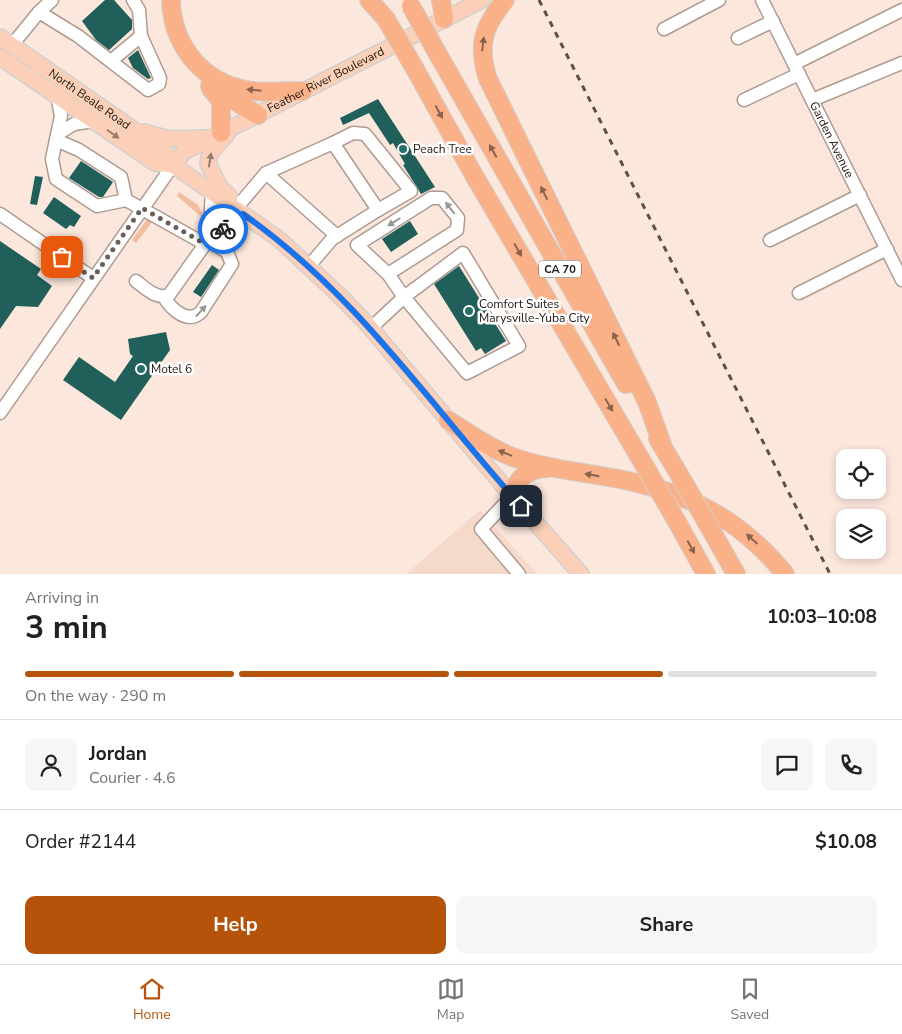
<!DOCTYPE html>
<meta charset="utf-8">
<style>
body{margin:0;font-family:"Nunito Sans",sans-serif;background:#f6f6f6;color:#202124;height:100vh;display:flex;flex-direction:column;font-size:19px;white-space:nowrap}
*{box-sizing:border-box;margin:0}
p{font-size:16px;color:#757577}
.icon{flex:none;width:28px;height:28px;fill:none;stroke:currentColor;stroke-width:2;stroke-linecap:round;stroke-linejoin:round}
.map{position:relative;height:574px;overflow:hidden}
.drawer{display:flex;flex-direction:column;background:#fff;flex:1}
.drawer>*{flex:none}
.fabs{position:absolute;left:836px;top:449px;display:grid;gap:10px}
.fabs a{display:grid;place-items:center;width:50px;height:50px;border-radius:10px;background:#fff;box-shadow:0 2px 8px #0003;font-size:25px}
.pin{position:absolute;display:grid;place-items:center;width:42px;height:42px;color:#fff;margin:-21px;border-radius:10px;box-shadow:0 2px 8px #0006}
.courier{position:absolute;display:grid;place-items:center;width:50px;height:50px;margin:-25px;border:4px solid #1a73e8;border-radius:50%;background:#fff;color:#222;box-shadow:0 1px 6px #0007}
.head em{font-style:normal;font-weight:700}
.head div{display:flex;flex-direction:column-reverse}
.head{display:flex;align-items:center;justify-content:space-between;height:85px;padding:0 25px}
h1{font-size:32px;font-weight:700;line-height:38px}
.bar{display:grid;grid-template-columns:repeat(4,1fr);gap:8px 5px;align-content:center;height:60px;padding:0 25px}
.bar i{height:6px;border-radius:4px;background:#e0e0e0}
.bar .current{background:#b45309}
.bar p{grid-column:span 4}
.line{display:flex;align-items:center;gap:12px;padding:0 25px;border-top:1px solid #e0e0e0}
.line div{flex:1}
.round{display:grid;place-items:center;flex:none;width:52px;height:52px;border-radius:10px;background:#f6f6f6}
.primary-button{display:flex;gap:10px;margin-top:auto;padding:10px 25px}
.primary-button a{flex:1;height:58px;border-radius:10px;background:#b45309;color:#fff;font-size:20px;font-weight:700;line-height:58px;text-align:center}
.primary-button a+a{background:#f6f6f6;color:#202124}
.tab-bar{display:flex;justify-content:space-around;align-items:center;height:70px;border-top:1px solid #e0e0e0;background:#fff;font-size:14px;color:#757577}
.tab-bar a{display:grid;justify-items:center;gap:2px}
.tab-bar .current{color:#b45309}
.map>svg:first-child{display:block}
</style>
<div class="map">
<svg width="902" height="574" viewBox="0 0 902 574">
<rect width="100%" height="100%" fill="#fce7dc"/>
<path fill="#f5d9ca" d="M480,510l57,64h-131z"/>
<path fill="#f2bea1" d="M179,192l19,13 8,16 -29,-25z
M148,218l5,3 -17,22 -4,-3z"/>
<path fill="#205f5a" d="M105,0h9l18,20v9l-23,21 -13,-10 -14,-19z
M138,50l13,28 -3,1 -15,-11 -5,-10z
M378,99l57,88 -14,7 -18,-29 2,-1 -12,-21 -3,2 -21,-32 -26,12 -3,-7z
M81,161l32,21 -10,15h-4l-30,-19z
M35,176l8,1 -6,28 -7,-1z
M54,197l27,19 -7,11 -4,-2 -4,4 -23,-16z
M410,221l8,13 -27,18 -9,-13z
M0,241l41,28 -4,6 15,11 -14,21 -22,-1 -16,23z
M212,265l7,5 -18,27 -8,-5z
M459,266l47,75 -21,13 -4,-6 -5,3 -42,-67z
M166,332l4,18 -49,70 -58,-40 16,-23 36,25 18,-26 -3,-2 -2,-15z"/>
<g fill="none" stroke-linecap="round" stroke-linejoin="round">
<defs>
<g id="minor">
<path d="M133,0l6,10 2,26"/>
<path id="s1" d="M762,0l140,280"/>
<path d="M39,12l39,24 70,54 11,-6 1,-6 -19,-42 -30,25"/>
<path d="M664,29l55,-29"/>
<path d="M738,38l35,-17"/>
<path d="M12,45l27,-33 13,-12"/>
<path d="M794,64l108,-54"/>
<path d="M57,95l4,21 -9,43 4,20 41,27 29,-6 79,44"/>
<path d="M744,100l55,-26"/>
<path d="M812,100l90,-37"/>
<path d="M58,134l16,-10 20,-3"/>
<path d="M56,140l23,10 42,27 5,23"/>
<path d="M333,143l20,-10 12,1 46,57 -33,19"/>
<path d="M266,173l71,63"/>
<path d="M238,206l28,-33 67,-30 45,67 -46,29 -23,27"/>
<path d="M0,214l93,64"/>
<path d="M209,239l3,-47"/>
<path d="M770,240l90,-45"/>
<path d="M136,281c9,7 21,19 33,14l39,-55 35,-26"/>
<path d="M799,293l88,-44"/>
<path d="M164,297c7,12 24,28 37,15l31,-48 -5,-12 -19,-12"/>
<path d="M371,328l33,-31 63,76 52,-27 -56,-93 -59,44 -16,-23 69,-44 1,-12 -16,-20h-11l-74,47 31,29"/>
<path d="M0,413l173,-248"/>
<path d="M512,496l-31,33 38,45"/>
</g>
<g id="major">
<path id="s2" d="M0,37l163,113 10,15 107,75 60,56 28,29 144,171 69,78"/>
<path d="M0,57l155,106 18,2"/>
<path d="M144,132l25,7 39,-1"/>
<path d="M227,134l-17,19 -2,10 11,23 11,11"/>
<path id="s3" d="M173,165l11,-13 298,-152"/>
</g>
<path id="highway" d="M171,0c1,41 26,77 67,88 20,6 44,3 65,3
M369,0l17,19
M441,0l3,19
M505,0c-22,27 -28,45 -17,79l159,323 16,45
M439,56l187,328
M415,69l60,108 172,293
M210,86l48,29
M211,89l10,12v32
M448,420c20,13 40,27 62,36 40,15 82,16 123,26 64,15 110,41 152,92
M658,439l25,42
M512,496c6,-20 16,-27 36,-28
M676,520l30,54
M711,530l25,44"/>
</defs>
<use href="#minor" stroke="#ae9b91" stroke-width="15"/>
<use href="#major" stroke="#d2d0cf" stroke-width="18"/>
<use href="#highway" stroke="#d2d0cf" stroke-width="20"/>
<use href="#minor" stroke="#fff" stroke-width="12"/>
<use href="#major" stroke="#fcd0b8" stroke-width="15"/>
<use href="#highway" stroke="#fab188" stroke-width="18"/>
<path stroke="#5b514b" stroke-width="3" stroke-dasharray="6 6" stroke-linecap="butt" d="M539,0l291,574"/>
<defs>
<path id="highway-bridge" d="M411,6l28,50
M386,19l29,50
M647,470l29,50
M683,481l28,49"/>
</defs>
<use href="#highway-bridge" stroke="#d2d0cf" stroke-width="20" stroke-linecap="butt"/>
<use href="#highway-bridge" stroke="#fab188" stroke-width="18"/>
</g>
<defs><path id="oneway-solid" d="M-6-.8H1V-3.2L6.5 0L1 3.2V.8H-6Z" transform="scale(1.25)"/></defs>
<g fill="#8b634c">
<use href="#oneway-solid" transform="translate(483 44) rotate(-83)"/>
<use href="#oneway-solid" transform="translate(254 90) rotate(-174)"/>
<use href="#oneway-solid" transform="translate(439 112) rotate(61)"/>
<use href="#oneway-solid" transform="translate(493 151) rotate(-119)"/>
<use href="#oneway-solid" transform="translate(544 193) rotate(-116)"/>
<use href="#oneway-solid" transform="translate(518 250) rotate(60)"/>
<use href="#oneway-solid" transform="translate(616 339) rotate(-116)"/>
<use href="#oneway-solid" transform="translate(609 405) rotate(60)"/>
<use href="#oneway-solid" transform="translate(505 453) rotate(-158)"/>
<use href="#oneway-solid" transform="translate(592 475) rotate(-170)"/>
<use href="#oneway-solid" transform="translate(752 539) rotate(-138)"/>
<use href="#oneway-solid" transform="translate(691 547) rotate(61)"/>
</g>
<g fill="#977c6d">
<use href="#oneway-solid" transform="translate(113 134) rotate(35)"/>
<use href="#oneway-solid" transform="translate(210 160) rotate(-81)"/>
</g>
<g fill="#999694">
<use href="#oneway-solid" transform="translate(450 208) rotate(-128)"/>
<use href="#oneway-solid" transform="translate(394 222) rotate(148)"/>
<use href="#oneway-solid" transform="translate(201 311) rotate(-47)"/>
</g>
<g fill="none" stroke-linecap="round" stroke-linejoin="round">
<path stroke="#6a5e58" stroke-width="5" stroke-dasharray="0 9" d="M62,257l31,21 49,-70 63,36 18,-15"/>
<path stroke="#1a73e8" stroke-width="6" d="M223,229l20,-15c112,78 188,192 278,292"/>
</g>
<g fill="#26706a" stroke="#fff" stroke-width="2">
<circle cx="403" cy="149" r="5"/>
<circle cx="469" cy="311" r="5"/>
<circle cx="141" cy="369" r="5"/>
</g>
<g text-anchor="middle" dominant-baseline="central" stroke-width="5" stroke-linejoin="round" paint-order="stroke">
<rect fill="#fff" stroke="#605b58" stroke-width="1" x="539" y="260.5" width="42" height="17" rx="4"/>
<g font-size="11" font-weight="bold" fill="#1c1511">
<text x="560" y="269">CA 70</text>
</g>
<g font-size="12" fill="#1c1511" stroke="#fff">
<text stroke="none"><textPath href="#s3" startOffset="176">Feather River Boulevard</textPath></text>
<text stroke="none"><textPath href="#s2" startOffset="109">North Beale Road</textPath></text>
<text stroke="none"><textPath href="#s1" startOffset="156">Garden Avenue</textPath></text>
</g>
<g font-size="12" fill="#1c1511" stroke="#fff" text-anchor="start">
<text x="413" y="149">Peach Tree</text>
<text x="479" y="304">Comfort Suites<tspan x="479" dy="14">Marysville-Yuba City</tspan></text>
<text x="151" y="369">Motel 6</text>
</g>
</g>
</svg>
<div class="fabs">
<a><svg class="icon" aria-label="locate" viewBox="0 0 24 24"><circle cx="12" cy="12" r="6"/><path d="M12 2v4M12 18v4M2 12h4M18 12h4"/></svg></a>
<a><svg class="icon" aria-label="layers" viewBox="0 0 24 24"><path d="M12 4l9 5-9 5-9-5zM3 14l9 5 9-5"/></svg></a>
</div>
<div class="pin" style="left:62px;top:257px;background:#ea580c"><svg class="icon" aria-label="bag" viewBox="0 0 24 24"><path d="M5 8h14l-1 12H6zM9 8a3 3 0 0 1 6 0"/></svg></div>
<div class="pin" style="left:521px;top:506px;background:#1f2937"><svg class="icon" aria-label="home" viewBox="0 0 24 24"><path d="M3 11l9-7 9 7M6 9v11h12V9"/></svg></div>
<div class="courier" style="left:223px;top:229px"><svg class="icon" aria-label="bike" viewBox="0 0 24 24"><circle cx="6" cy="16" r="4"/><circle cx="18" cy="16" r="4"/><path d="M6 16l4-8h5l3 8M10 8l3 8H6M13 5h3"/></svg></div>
</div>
<section class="drawer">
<div class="head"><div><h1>3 min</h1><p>Arriving in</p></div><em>10:03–10:08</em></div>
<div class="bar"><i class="current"></i><i class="current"></i><i class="current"></i><i></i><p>On the way · 290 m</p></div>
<div class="line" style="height:90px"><a class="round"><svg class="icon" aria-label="person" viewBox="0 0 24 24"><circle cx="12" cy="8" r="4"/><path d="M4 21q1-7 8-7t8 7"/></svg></a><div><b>Jordan</b><p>Courier · 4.6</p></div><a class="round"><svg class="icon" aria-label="chat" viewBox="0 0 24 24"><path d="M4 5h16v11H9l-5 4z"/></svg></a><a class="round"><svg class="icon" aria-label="phone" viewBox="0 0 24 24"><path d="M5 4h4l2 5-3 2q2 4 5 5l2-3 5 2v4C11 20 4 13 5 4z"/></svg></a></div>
<div class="line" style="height:65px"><div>Order #2144</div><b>$10.08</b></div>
<div class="primary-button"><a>Help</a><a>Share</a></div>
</section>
<nav class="tab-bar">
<a class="current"><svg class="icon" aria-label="home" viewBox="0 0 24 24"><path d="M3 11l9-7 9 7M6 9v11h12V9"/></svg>Home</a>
<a><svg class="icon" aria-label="map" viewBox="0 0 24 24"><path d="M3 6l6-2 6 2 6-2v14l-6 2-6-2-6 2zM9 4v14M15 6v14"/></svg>Map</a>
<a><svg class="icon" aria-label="saved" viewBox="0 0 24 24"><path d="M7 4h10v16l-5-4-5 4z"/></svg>Saved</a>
</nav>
